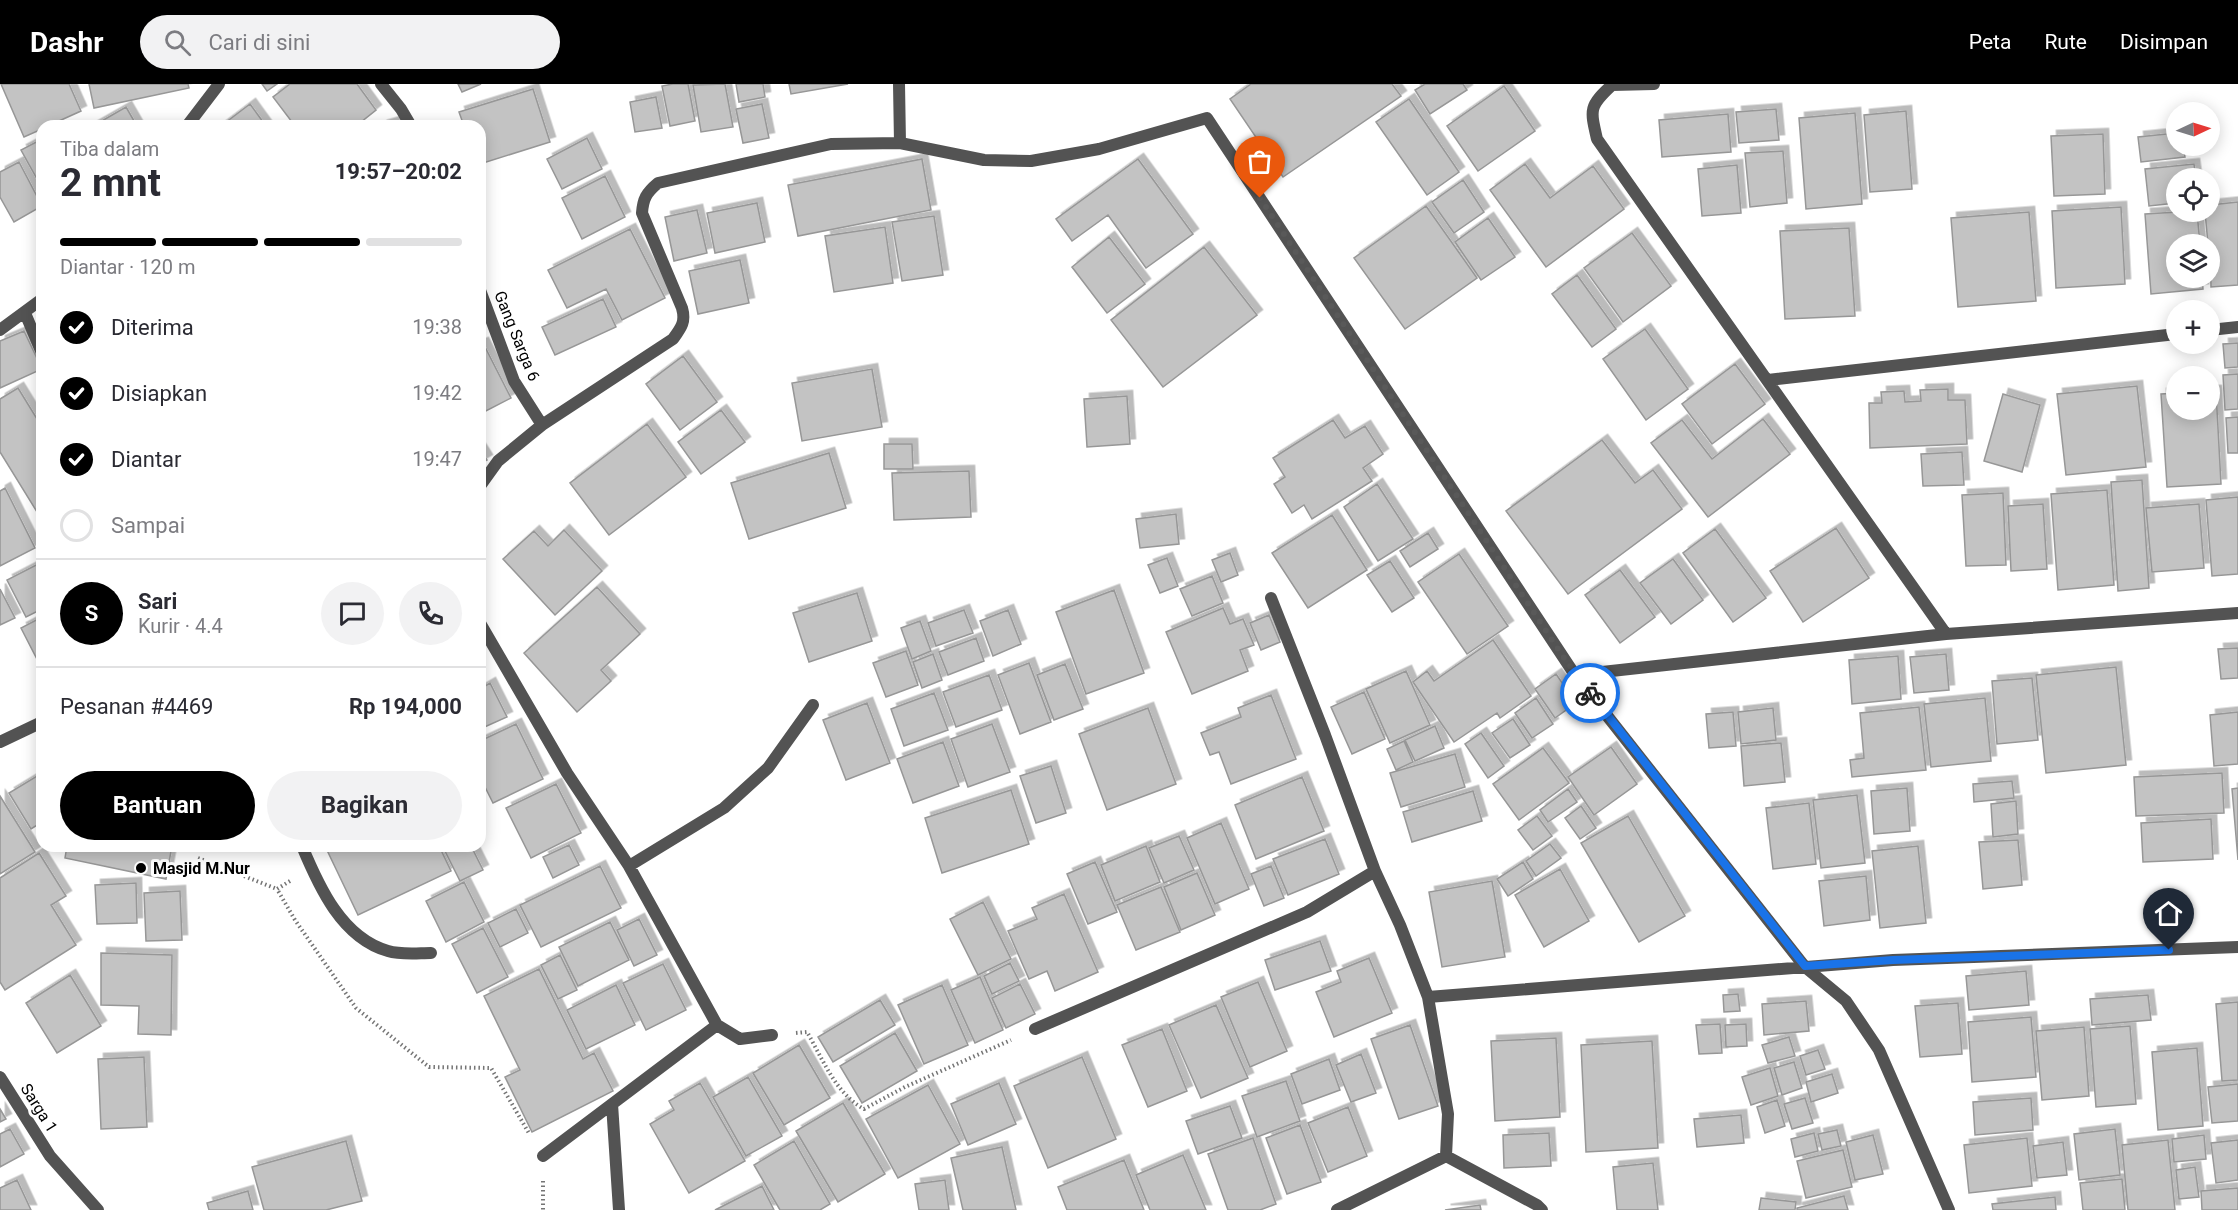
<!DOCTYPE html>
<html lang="id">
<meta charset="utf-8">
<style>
body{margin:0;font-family:Roboto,sans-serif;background:#f2f2f3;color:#2b2b33;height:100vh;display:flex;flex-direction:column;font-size:22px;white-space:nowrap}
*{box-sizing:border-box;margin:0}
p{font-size:20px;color:#7c7c81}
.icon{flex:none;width:33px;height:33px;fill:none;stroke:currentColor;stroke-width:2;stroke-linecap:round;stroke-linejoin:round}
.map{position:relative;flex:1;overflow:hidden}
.drawer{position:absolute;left:36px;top:36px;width:450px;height:732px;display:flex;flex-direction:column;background:#fff;border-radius:18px;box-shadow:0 3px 15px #0003}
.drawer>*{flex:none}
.needle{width:39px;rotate:86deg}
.fabs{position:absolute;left:2166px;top:18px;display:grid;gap:12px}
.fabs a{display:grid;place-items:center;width:54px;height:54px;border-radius:50%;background:#fff;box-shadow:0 3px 15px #0003;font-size:30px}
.pin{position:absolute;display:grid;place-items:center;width:51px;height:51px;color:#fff;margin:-62px -26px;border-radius:50% 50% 50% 0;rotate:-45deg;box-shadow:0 0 6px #0007}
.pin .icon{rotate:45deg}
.courier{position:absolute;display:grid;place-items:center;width:60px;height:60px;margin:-30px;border:4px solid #1a73e8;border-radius:50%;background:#fff;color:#222;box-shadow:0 2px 8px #0007}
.summary em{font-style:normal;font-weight:700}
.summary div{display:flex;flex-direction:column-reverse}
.summary{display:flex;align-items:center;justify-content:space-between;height:102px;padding:0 24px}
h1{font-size:39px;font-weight:700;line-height:45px}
.bar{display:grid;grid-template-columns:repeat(4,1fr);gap:9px 6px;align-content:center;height:72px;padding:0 24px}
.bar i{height:8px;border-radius:4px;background:#e1e1e2}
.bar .current{background:#000}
.bar p{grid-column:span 4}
.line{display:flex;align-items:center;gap:15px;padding:0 24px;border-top:2px solid #e1e1e2}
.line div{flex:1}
.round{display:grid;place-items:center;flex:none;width:63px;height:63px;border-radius:32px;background:#f2f2f3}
ol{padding:0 24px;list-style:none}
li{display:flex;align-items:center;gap:18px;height:66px}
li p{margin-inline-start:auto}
li .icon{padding:6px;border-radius:50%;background:#000;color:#fff;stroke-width:4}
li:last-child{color:#7c7c81}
li i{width:33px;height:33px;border:3px solid #e1e1e2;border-radius:50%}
.button{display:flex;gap:12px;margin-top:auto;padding:12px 24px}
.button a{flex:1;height:69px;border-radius:36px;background:#000;color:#fff;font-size:24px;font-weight:700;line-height:69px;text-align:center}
.button a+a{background:#f2f2f3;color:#2b2b33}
header{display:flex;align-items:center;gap:36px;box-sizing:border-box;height:84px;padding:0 30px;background:#000;color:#fff}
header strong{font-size:28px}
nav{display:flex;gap:33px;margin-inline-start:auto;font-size:21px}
.search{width:420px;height:54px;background:#f2f2f3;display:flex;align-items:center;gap:15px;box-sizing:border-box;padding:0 21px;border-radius:33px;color:#7c7c81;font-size:22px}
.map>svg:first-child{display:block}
</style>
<header>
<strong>Dashr</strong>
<div class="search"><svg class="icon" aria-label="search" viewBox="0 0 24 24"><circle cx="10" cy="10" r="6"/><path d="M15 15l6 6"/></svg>Cari di sini</div>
<nav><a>Peta</a><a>Rute</a><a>Disimpan</a></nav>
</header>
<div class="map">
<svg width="2238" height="1126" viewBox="0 0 2238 1126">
<defs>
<filter id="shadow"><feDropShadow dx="5.5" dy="-5.5" stdDeviation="0" flood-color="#0004"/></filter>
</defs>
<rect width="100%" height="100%" fill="#fff"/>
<path fill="#c3c3c3" stroke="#979797" stroke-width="1.5" filter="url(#shadow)" d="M1,0h68l12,27 -33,15h-6v3l-18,8z
M89,0h99l1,4 -95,20z
M262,0h15l-10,7z
M290,0h67l19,26 -20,16h-61l-22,-29z
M458,0h23l-19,8z
M673,0h15l7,37 -25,5 -8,-40z
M725,0l8,43 -32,5 -8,-47z
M736,0h27l2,13 -26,5z
M789,0h59l-57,10z
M1251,0h141l9,12 -118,81 -53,-78z
M1425,0h38l4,6 -37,24 -15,-24z
M1504,2l31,45 -57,40 -31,-45z
M533,5l17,53 -70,22v-38h-16l-5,-14z
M656,13l6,31 -27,4 -5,-30z
M1409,15l50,73 -32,23 -51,-73z
M250,20l16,22h-45z
M762,20l7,34 -26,5 -7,-34z
M126,23l11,19h-44z
M1776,25l3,31 -40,3 -3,-31z
M1906,27l6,78 -42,3 -6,-77z
M1855,29l7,91 -56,5 -7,-91z
M1728,30l3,38 -69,5 -3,-37z
M402,36l2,6h-23z
M2176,49v13h7l2,11 -44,5 -3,-25z
M2103,50l2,60 -51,2 -3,-60z
M587,54l15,31 -40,20 -15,-30z
M42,55v49l-21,-38z
M1783,67l4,52 -37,4 -5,-54z
M922,75l9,51 -133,26 -10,-51z
M1138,75l55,75 -47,34 -38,-53 -36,26 -16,-22z
M19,78l23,44 -28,16 -14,-25v-25z
M1525,80l25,34 43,-32 31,43 -78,58 -56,-77z
M2194,80l2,14h-20v25l-27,3 -4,-37z
M1737,81l4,48 -39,3 -4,-47z
M605,92l20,41 -43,22 -20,-41z
M1463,96l21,32 -30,21 -22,-31z
M2238,118v83l-27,2 -1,-43h-2l-3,-32h5v-7z
M757,119l8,39 -50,11 -8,-40z
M1426,122l51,72 -72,51 -51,-71z
M2121,123l4,77 -69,4 -4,-77z
M697,126l10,43 -33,8 -9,-44z
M2029,128l7,89 -78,6 -7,-89z
M2178,128h19l3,32h-24v34h26l1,11 -52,5 -6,-80z
M934,132l9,59 -41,6 -10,-59z
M1488,134l27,39 -34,23 -26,-38z
M885,143l8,56 -59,9 -9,-56z
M1849,144l6,88 -70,3 -5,-88z
M630,145l35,69 -43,22 -16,-31 -39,19 -19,-38z
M1632,149l39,53 -48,36 -39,-54z
M1109,153l36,47 -38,29 -35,-46z
M1204,163l53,68 -94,72 -52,-67z
M740,176l9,43 -51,11 -9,-43z
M1577,191l39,54 -24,18 -40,-53z
M603,215l13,28 -61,28 -13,-28z
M1645,245l43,60 -42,31 -43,-61z
M24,247l18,38 -42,19v-47z
M483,259l28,55 -31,16v-70z
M2238,259v24l-13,1 -2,-24z
M683,272l34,46 -37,28 -34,-46z
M1735,280l30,40 -53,40 -30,-40z
M872,285l10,58 -80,14 -10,-58z
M2238,290v35l-13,1 -2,-35z
M2137,302l9,81 -80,8 -9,-81z
M18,304l24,39v93l-42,-68v-53z
M1948,305v11h17l2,44 -97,4 -1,-45h13l-1,-11 23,-1 1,11 16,-1 -1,-11z
M2210,307h6l5,93 -54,3 -6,-93 15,-1v17h34z
M2003,310l37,11 -18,67 -38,-11z
M1127,312l3,48 -43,3 -3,-48z
M721,326l24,32 -44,32 -23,-32z
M2238,333v36h-10l-2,-35z
M1763,335l27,35 -82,63 -57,-74 31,-23 30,39z
M1333,336l12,18 20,-12 18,28 -20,14 9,13 -60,38 -8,-14 -12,8 -18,-29 11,-7 -12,-19z
M647,340l39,53 -77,58 -39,-52z
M1602,356l33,43 18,-13 29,39 -114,85 -62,-83z
M884,360h28l1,25h-29z
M480,365l7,11 -7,4z
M1962,368l2,33 -41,1 -2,-32z
M829,369l17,55 -97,31 -18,-56z
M969,387l2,46 -77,3 -2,-47z
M2142,396l7,108 -31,3 -7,-109z
M1377,400l36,55 -35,22 -34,-54z
M5,404l30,60 -35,18v-75z
M2107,406l7,95 -56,5 -7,-96z
M2003,409l3,72 -40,1 -4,-71z
M2238,413v77l-26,2 -6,-76z
M2043,420l4,65 -36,2 -3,-65z
M2199,420l5,64 -52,4 -6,-64z
M1176,430l3,30 -39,4 -4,-29z
M1332,431l35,55 -59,38 -36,-55z
M1836,444l33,50 -66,44 -33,-51z
M1715,445l51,69 -33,24 -50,-69z
M564,446l38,41 -47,44 -52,-56 31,-28 14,15z
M1428,449l10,16 -28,18 -10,-16z
M1230,469l8,22 -17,7 -9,-22z
M1459,470l49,72 -41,28 -49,-72z
M1167,474l11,28 -18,7 -12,-28z
M1673,475l30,41 -32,24 -31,-41z
M1390,477l24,37 -22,14 -25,-37z
M42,478v47l-16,8 -19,-37z
M1620,486l35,47 -35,26 -35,-48z
M1212,492l11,27 -31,13 -12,-27z
M597,503l43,47 -39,36 10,11 -34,31 -53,-59z
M0,505l15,29 -15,7z
M1114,506l30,83 -58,21 -30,-82z
M857,509l15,48 -63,21 -16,-49z
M1223,524l7,16 13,-5 11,26 -14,5 8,21 -56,23 -26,-62z
M964,526l9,23 -37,13 -8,-23z
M1008,526l13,34 -28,12 -13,-35z
M1269,531l11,27 -19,8 -11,-27z
M42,533v52l-21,-41z
M920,537l11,30 -19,8 -11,-31z
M976,554l8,23 -36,14 -9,-23z
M1493,556l38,56 -31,22 -3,-5 -43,29 -41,-60 14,-11 7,10z
M2238,564v30l-17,1 -3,-30z
M906,567l12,34 -32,12 -13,-34z
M933,570l9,26 -20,8 -9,-26z
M1946,570l3,36 -35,3 -4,-36z
M1898,572l3,43 -49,5 -3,-44z
M1029,579l22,59 -31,12 -22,-59z
M1065,580l18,45 -29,11 -17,-45z
M2116,583l10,98 -80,8 -10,-98z
M1406,587l24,54 -40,18 -24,-54z
M1556,590l20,29 -21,15 -20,-29z
M989,591l13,35 -46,17 -13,-35z
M2032,594l6,62 -41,4 -5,-63z
M490,599l17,34 -27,12v-40z
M1364,608l21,47 -33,15 -21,-47z
M934,609l14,37 -44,16 -13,-37z
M1271,611l25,64 -65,25 -12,-32 -9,3 -9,-22 40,-16 -3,-9z
M1536,614l17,26 -21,14 -17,-25z
M1985,614l6,63 -60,6 -7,-63z
M867,619l23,60 -44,17 -23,-60z
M1919,623l7,63 -74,7 -2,-17 14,-2 -4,-45z
M1148,624l28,76 -69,26 -28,-76z
M1773,624l3,32 -35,4 -3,-32z
M1733,628l3,34 -27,2 -3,-34z
M2238,628v52l-24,2 -4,-51z
M1513,635l17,26 -20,13 -18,-25z
M516,640l27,55 -50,24 -13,-26v-36z
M992,640l18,48 -42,15 -17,-48z
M1435,642l9,22 -29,13 -10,-21z
M1481,649l23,33 -16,12 -23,-34z
M1404,657l9,21 -17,8 -9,-21z
M943,658l16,44 -46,17 -16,-44z
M1781,659l4,39 -41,4 -3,-40z
M1611,663l26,37 -43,31 -26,-38z
M1543,664l26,35 -50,37 -26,-36z
M1455,670l10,33 -64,20 -11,-34z
M1051,682l15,47 -30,10 -16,-47z
M42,689v49l-11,7 -22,-36z
M2222,689l2,40 -88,3 -2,-39z
M1302,693l22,54 -68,28 -21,-54z
M2012,697l2,17 -40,4 -1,-18z
M556,700l25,49 -50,25 -25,-50z
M1907,704l3,43 -36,3 -3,-43z
M2238,704v72l-6,-71z
M1568,705l9,13 -29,20 -8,-12z
M1011,706l18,54 -87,29 -17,-55z
M1473,707l9,30 -70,21 -9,-30z
M1857,711l8,68 -44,5 -8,-68z
M0,712l35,56 -35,22z
M2016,717l2,33 -25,3 -2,-33z
M1809,719l7,61 -43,5 -7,-61z
M1581,722l15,22 -16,11 -15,-21z
M1537,732l15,20 -19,14 -15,-20z
M1628,732l57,100 -46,26 -58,-99z
M2211,735l2,40 -70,3 -2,-39z
M1221,739l28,66 -34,15 -28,-66z
M1179,752l15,34 -30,13 -15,-35z
M1325,755l14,35 -51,21 -15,-36z
M2018,756l4,45 -39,4 -4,-47z
M1550,760l11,14 -25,18 -10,-15z
M569,761l10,20 -26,13 -10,-21z
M67,762h105l-6,33 -101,-21z
M325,762h114l12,25 -93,44z
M450,762h21l12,24 -23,11 -16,-32z
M1146,762l14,36 -45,19 -14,-36z
M1918,762l8,77 -46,5 -8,-77z
M39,769l27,43 -15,9 25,40 -71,45 -5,-8v-104z
M1095,778l22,50 -29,12 -21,-50z
M1523,778l10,17 -25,17 -11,-17z
M600,782l21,42 -80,39 -21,-42z
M1271,782l13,32 -20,8 -13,-32z
M1560,785l29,52 -45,26 -29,-52z
M1197,789l18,42 -34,15 -17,-43z
M1866,792l4,44 -46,6 -5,-45z
M1492,797l13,76 -63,10 -13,-75z
M464,798l20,40 -38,20 -20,-41z
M136,799l1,40 -40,1 -2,-39z
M1161,803l19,45 -44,18 -19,-45z
M180,807l2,49 -36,1 -2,-48z
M1064,810l34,78 -43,19 -8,-20 -18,8 -21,-48 29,-12 -5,-11z
M983,818l28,57 -33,16 -28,-56z
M516,825l12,24 -28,14 -12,-24z
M639,835l18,36 -23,11 -17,-36z
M610,838l19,38 -51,26 -19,-39z
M483,844l25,49 -31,16 -25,-49z
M1320,857l11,30 -56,19 -10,-30z
M101,869l71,2 -1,80 -33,-1 1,-28 -38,-1z
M560,871l17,35 -19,9 -17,-34z
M1369,874l23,55 -58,24 -18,-45 25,-10 -4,-11z
M1010,879l9,18 -27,13 -8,-18z
M663,880l23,46 -40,20 -23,-47z
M539,885l44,90 11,-6 19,38 -81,41 -27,-55 15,-7 -36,-74z
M2026,887l3,34 -60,5 -3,-34z
M70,891l31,51 -44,27 -31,-50z
M980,893l23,53 -28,13 -24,-53z
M1258,898l29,69 -37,16 -29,-70z
M1020,900l15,30 -29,14 -14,-30z
M616,901l19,40 -49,24 -19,-39z
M942,901l26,60 -44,19 -26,-59z
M1738,910l2,17 -16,1 -1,-17z
M2148,911l3,25 -59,5 -2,-26z
M880,916l15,25 -62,37 -15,-25z
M1806,917l3,30 -45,4 -2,-31z
M2238,918v78l-16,1 -6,-77z
M1958,919l4,51 -42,3 -5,-51z
M1216,921l32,73 -47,20 -32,-73z
M2031,933l5,60 -64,5 -4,-60z
M1720,940l2,29 -23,1 -3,-29z
M1746,940l1,22 -21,1 -1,-22z
M1410,941l28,81 -39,13 -28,-80z
M2130,942l6,78 -40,3 -6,-78z
M2084,943l5,69 -47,4 -6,-69z
M1162,945l25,62 -39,16 -26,-62z
M895,949l22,38 -55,32 -22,-37z
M1789,953l6,19 -27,7 -6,-18z
M1556,954l4,79 -65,4 -4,-80z
M1652,957l6,107 -72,4 -5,-107z
M799,961l31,53 -46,27 -31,-52z
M2197,964l6,78 -45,4 -6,-78z
M1818,966l7,19 -19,6 -6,-19z
M1361,970l15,39 -25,9 -15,-37z
M144,973l3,70 -46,2 -3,-70z
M1082,973l34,82 -68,29 -34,-82z
M1329,975l11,31 -38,14 -11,-30z
M1794,978l8,26 -20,7 -8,-27z
M1770,984l8,28 -27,9 -9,-28z
M1832,990l6,19 -27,9 -5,-20z
M748,993l34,59 -36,20 -33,-59z
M1286,997l14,40 -43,16 -15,-41z
M700,999l45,78 -56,32 -39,-69 24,-14 -5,-9z
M999,999l17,41 -48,21 -17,-41z
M2238,1000v37l-26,2 -4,-36z
M928,1001l32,59 -62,34 -32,-59z
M1805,1014l8,25 -21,6 -8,-25z
M2031,1014l2,32 -58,5 -2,-33z
M1777,1016l8,26 -20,7 -8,-26z
M843,1019l42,71 -47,28 -42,-71z
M1230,1022l12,32 -44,16 -12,-33z
M1348,1023l19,49 -39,16 -20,-49z
M0,1025l6,10 -6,3z
M1741,1031l3,28 -47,4 -3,-28z
M1300,1041l21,57 -34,12 -21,-56z
M10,1045l14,25 -24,13v-33z
M2115,1045l5,46 -41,5 -5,-46z
M1837,1046l4,16 -19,4 -4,-16z
M1549,1049l2,33 -47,2 -1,-33z
M1814,1049l4,18 -23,6 -4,-18z
M1873,1051l10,39 -28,6 -9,-38z
M2204,1051l2,24 -32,3 -2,-23z
M1253,1054l23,66 -16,6h-32l-20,-56z
M2027,1054l5,48 -63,7 -5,-48z
M2168,1056l7,70h-47l-6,-65z
M2238,1056v40l-22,3 -5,-40z
M346,1057l16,60 -36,9h-62l-12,-43z
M794,1057l36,63 -10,6h-40l-26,-45z
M2063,1058l4,33 -30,3 -4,-32z
M1002,1063l14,63h-53l-12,-52z
M1843,1066l9,37 -46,11 -9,-37z
M1183,1071l23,55h-56l-14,-35z
M1124,1076l20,50h-77l-9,-23z
M1653,1079l5,47h-41l-4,-43z
M2195,1083l4,30 -20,2 -3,-29z
M2122,1095l3,31h-42l-3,-27z
M17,1096l14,30h-31v-22z
M945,1096l4,30h-30l-4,-26z
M762,1102l12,24h-59z
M2238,1104v22h-36l-1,-19z
M248,1107l5,19h-44l-2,-7z
M1844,1112l4,14h-51v-2z
M2055,1113l1,13h-63l-1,-6z
M1761,1114l35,4 -1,8h-36z
M1480,1121l1,5h-36z"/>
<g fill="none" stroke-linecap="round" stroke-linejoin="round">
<path stroke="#757575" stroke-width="4" stroke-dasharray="1.5 3" stroke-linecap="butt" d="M198,774l79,31
M290,797l-13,8 18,31 61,88 73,59 62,1 39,67
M796,949l11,-1c16,27 28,61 57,77l41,-22 106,-47
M543,1097v29"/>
<path stroke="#535353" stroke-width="12" d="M381,0l20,25 10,17
M899,0l1,59
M1654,0l-42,1c-23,21 -22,24 -15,54l349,495 292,-21
M187,42l32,-42
M480,206l34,91 28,44
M25,229l17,40
M0,246l42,-31
M2210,246l28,-3
M1768,296l408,-46
M480,402l18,-25 44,-36 131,-86c8,-11 13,-17 9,-31l-40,-95c1,-14 4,-20 16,-30l173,-39 69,-1 84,17 47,1 68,-12 108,-31 368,557 230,292 41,34 33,49 70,160
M1271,514l54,137 50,136
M480,539l87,150 62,93 88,159 23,14 32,-4
M1575,591l371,-41
M0,658l42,-20
M302,762c17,41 40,92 86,105 13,4 30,2 43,2
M629,782l95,-58 44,-40 45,-63
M1035,945l272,-117 68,-41 25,54 28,72
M0,993l50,79 48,54
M612,1020l7,106
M543,1072l174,-131
M1446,1072l91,49 5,5
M1337,1126l109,-54 2,-42 -20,-117 465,-37 345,-13"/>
</g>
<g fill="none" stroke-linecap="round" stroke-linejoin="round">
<path stroke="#595959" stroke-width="6" stroke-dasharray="0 10.8" d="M1260,114l302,457 28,38"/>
<path stroke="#1a73e8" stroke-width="8" d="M1590,609l215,273 88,-6 276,-10"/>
</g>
<circle fill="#000" stroke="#fff" stroke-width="2" cx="141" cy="784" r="6"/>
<g text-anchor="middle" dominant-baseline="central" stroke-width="6" stroke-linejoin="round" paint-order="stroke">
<g font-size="16" fill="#000" stroke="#fff">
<text transform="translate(517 252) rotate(68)">Gang Sarga 6</text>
<text transform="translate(39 1024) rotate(58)">Sarga 1</text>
</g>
<g font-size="16" font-weight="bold" fill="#000" stroke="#fff" text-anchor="start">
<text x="153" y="784">Masjid M.Nur</text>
</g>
</g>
</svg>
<div class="fabs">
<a><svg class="needle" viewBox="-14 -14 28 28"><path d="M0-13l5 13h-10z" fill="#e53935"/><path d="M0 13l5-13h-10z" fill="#7c7c81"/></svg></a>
<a><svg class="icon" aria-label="locate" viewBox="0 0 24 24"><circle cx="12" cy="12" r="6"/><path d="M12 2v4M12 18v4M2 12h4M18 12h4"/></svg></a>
<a><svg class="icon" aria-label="layers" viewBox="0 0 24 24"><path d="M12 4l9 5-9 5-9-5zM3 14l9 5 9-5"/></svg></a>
<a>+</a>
<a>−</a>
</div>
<div class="pin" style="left:1260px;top:114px;background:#ea580c"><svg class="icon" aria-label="bag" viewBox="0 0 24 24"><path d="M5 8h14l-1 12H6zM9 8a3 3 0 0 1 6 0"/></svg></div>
<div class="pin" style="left:2169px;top:866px;background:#1f2937"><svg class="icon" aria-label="home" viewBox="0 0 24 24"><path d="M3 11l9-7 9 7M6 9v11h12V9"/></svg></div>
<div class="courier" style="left:1590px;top:609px"><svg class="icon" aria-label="bike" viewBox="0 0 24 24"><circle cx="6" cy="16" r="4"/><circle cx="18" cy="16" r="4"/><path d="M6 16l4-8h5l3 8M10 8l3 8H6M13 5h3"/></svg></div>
<section class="drawer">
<div class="summary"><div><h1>2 mnt</h1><p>Tiba dalam</p></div><em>19:57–20:02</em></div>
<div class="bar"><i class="current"></i><i class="current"></i><i class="current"></i><i></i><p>Diantar · 120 m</p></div>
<ol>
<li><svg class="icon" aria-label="check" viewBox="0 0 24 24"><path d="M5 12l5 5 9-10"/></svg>Diterima<p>19:38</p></li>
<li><svg class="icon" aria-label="check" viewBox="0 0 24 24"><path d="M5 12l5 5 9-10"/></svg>Disiapkan<p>19:42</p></li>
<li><svg class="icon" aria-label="check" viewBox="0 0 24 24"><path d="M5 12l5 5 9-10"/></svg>Diantar<p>19:47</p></li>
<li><i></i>Sampai</li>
</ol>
<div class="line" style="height:108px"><b class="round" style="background:#000;color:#fff">S</b><div><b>Sari</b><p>Kurir · 4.4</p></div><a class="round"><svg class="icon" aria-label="chat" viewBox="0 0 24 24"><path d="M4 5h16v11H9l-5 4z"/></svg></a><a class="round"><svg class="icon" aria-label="phone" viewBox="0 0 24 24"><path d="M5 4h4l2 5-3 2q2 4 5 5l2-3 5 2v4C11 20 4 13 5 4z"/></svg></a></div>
<div class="line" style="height:78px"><div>Pesanan #4469</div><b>Rp 194,000</b></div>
<div class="button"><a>Bantuan</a><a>Bagikan</a></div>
</section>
</div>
